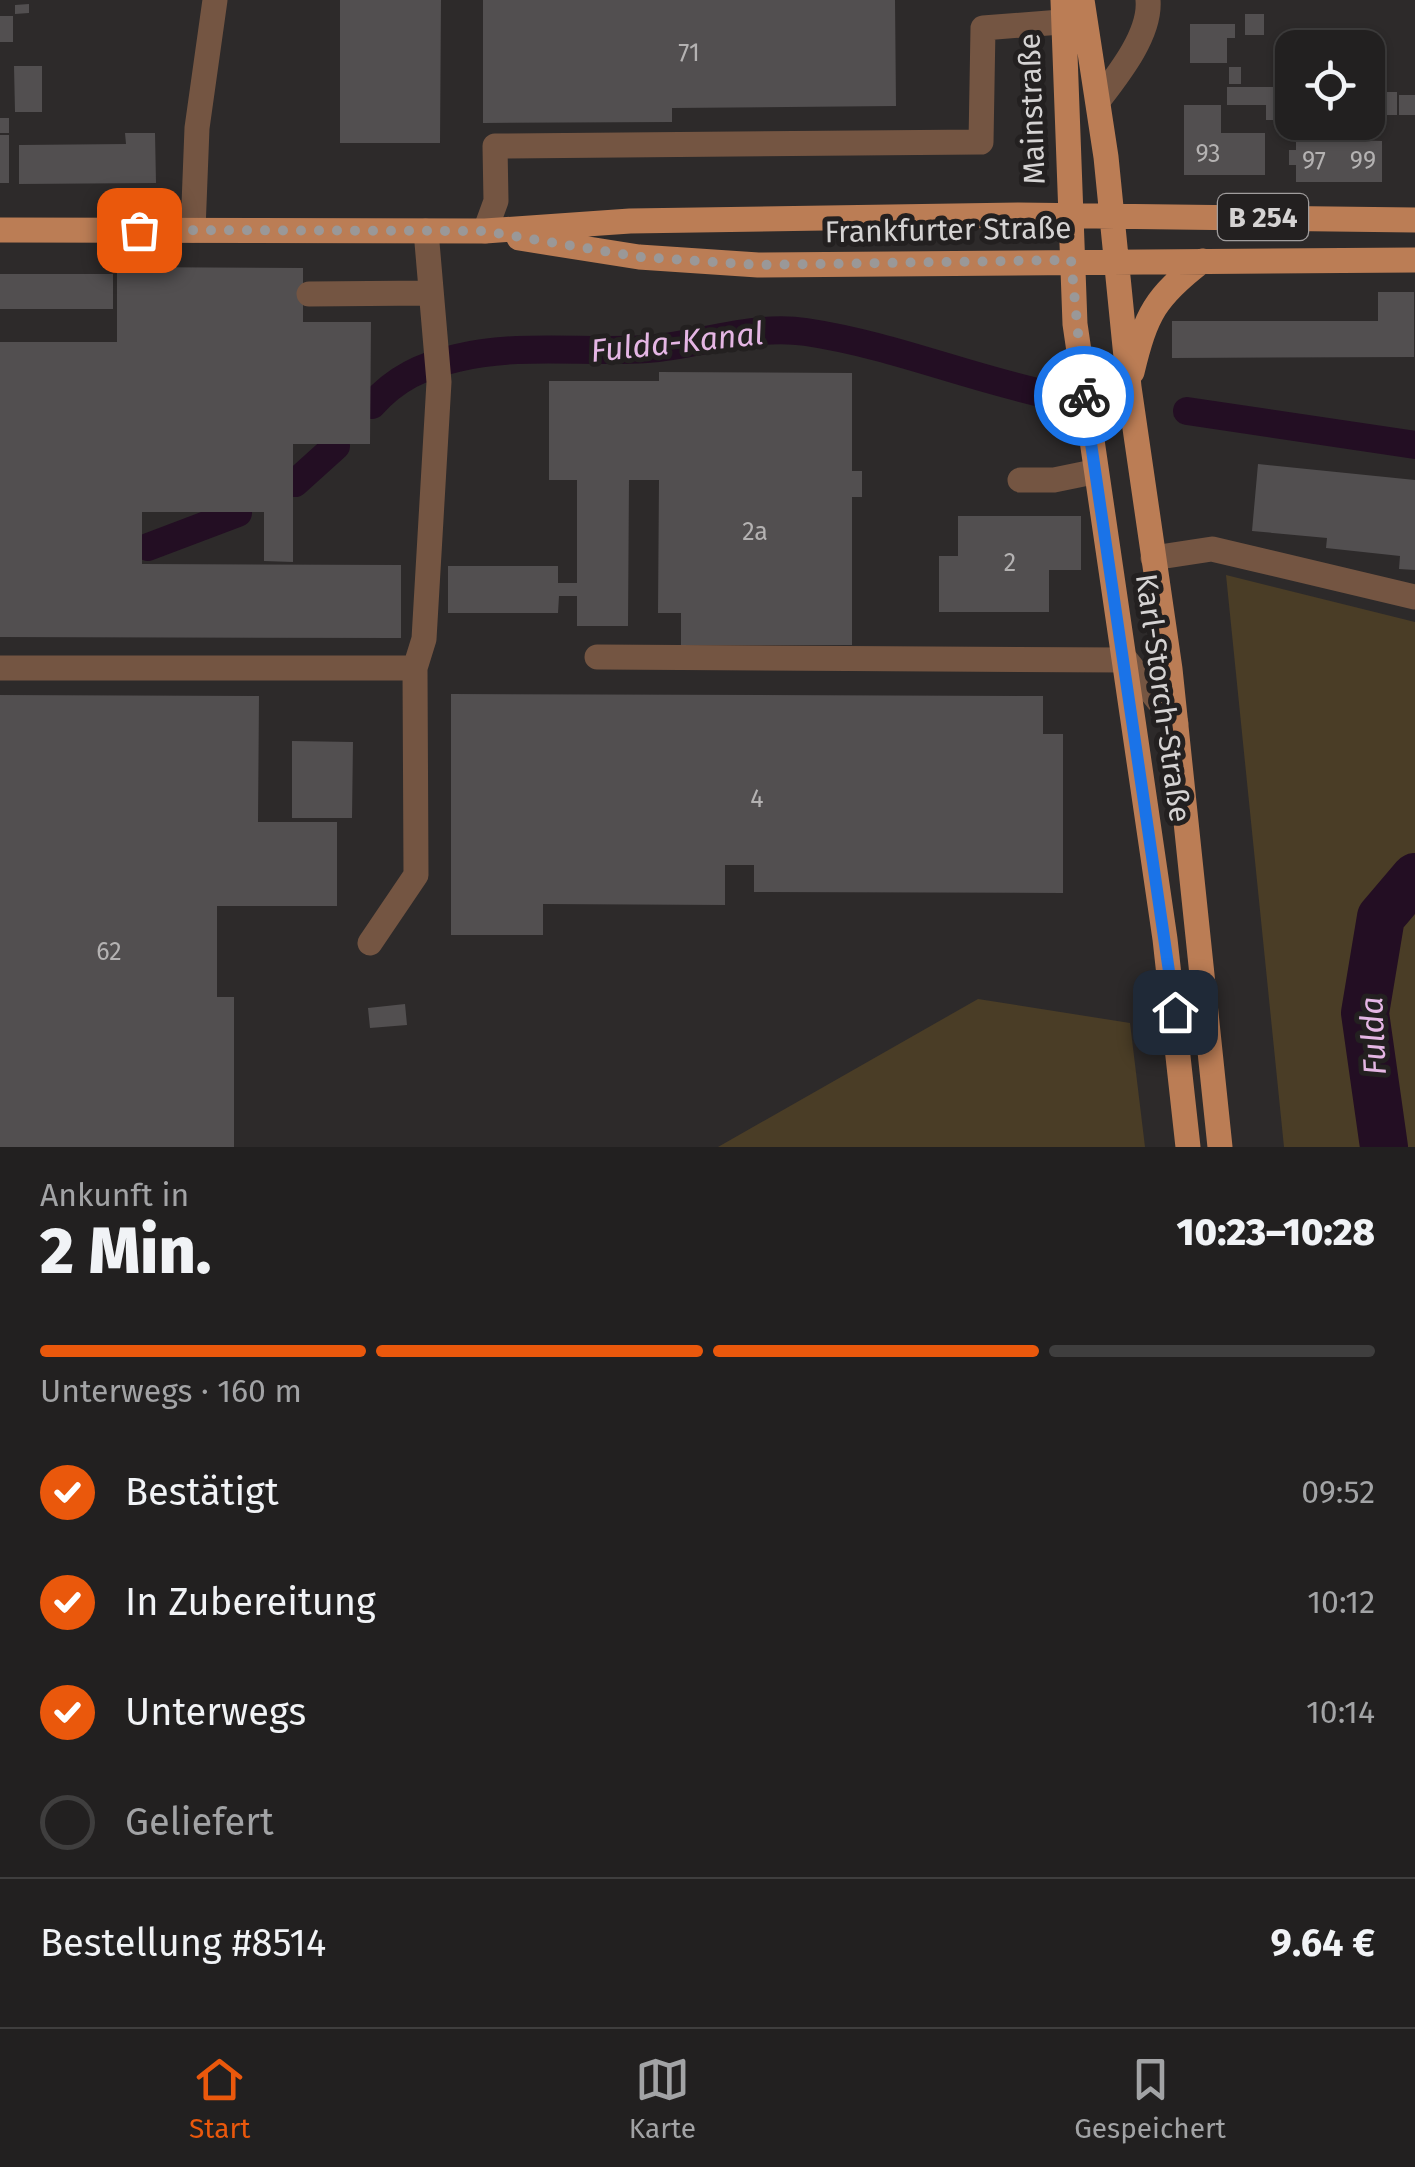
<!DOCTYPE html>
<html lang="de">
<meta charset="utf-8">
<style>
body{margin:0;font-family:"Fira Sans",sans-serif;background:#2e2d2d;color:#f1f3f6;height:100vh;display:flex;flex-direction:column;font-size:38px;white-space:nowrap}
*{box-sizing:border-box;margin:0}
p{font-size:32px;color:#a2a3a5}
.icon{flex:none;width:55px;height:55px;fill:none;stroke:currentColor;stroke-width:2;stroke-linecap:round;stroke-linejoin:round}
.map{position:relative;height:1147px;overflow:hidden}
.panel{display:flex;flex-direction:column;background:#222020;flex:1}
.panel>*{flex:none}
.buttons{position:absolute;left:1275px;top:30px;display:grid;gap:20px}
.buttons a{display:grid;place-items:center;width:110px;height:110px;border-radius:20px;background:#222020;box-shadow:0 2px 8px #0004,0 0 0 2px #3f3e3e;font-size:50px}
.pin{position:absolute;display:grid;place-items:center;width:85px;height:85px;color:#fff;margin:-42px;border-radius:20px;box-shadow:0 5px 15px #0006}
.courier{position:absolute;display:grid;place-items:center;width:100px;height:100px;margin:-50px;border:8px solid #1a73e8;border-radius:50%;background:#fff;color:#222;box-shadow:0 2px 12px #0007}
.overview em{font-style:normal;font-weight:800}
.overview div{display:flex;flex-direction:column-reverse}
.overview{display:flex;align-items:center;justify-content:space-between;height:170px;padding:0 40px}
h1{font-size:65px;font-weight:800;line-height:75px}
.bar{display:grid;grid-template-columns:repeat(4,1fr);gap:15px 10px;align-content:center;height:120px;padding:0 40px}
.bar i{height:12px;border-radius:8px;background:#3f3e3e}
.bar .on{background:#ea580c}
.bar p{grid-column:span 4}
.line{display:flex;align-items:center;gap:25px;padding:0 40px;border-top:2px solid #3f3e3e}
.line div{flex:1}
ol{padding:0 40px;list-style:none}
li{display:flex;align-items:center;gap:30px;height:110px}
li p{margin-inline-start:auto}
li .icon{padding:10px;border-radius:50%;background:#ea580c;color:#fff;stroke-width:4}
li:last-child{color:#a2a3a5}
li i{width:55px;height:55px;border:5px solid #3f3e3e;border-radius:50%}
.dock{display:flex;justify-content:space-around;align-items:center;height:140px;border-top:2px solid #3f3e3e;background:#222020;font-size:28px;color:#a2a3a5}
.dock a{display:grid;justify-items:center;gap:5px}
.dock .on{color:#ea580c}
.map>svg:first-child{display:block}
</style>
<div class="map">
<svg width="1415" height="1147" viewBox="0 0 1415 1147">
<rect width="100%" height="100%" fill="#2d2a2a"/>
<path fill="#4a3d26" d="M1226,575l189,47v525h-131z
M978,999l152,24 15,124h-427z"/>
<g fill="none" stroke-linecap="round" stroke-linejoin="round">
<path stroke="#230e23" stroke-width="28" d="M372,405c24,-27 50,-39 85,-47 60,-15 129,-5 190,-9 53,-4 106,-25 159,-17 86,13 160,45 244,63
M1187,411l228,34
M295,483l41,-37
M148,547l90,-34"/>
<path stroke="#230e23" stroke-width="48" d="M1384,1147l-19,-134 16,-96 34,-40"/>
</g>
<path fill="#524f50" d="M340,0h101l-1,143h-100z
M483,0h412l1,106 -224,2v14l-189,1z
M29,4v9l-14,1v-9z
M1245,14h19v21h-19z
M0,16h13v26h-13z
M1190,24h45v14h-8v25h-37z
M1328,28h9v13h-9z
M14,66h28v46h-27z
M1229,67h12v17h-12z
M1227,87h54v33h-15v-15h-39z
M1375,92h22v23h-22z
M1399,95h16v20h-16z
M1184,105h37v28h44v42h-81z
M0,118h9v15h-9z
M1320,122h18v12h-18z
M125,133h30l1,50 -137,1v-39l107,-1z
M0,135h9v48h-9z
M1296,138l86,3v41h-86v-17h-7v-15h7z
M117,267l186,1v54h68l-1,122h-77v118l-29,-1v-49h-122v52l259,1v73l-401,-1v-295h117z
M0,274h113v35h-113z
M1378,292h36v65l-242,1v-37h206z
M659,372l193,1v98h10v26h-10v148h-171v-32h-23l1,-133h-30l-1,146h-51v-30h-18l-1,17h-110v-47h110v17h19v-103h-28v-99h110z
M1258,464l157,16v90l-16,-1 1,-13 -74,-8 1,-10 -75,-7z
M958,516h123v54h-32v42h-110v-56h19z
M451,694l592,2v38h20v159l-309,-1v-27h-29v40l-182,-1v31h-92z
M0,695l259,1 -1,126h79v84h-120v91h17v150h-234z
M292,741l61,1 -1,76h-60z
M405,1004l2,21 -37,3 -2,-20z"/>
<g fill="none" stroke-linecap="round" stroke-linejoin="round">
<path stroke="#745542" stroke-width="25" d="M1098,101c20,-26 53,-67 50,-101
M193,230l4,-102 18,-128
M485,231l11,-30 -1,-55 486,-4 2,-114 78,-6
M309,294l120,-1
M1020,480h34l39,-8
M1153,558l59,-9 203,48
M597,657l529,3 50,63
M0,668h415
M370,943l46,-68 -1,-207 9,-29 15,-257 -13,-151"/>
<path stroke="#bb7d55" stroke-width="25" d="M1063,0l12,324 90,615 23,208
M1082,0l24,157 23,230 41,282 50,478
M0,230l485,1 145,-10 388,-6 397,5
M519,238l120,19 119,8 657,-5
M1132,372c14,-58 23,-75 70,-111"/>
</g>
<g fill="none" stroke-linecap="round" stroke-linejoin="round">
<path stroke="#9a9898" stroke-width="10" stroke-dasharray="0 18" d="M139,230l345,1 155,26 119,8 313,-5 13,136"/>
<path stroke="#1a73e8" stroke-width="12" d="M1084,396l91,616"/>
</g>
<g text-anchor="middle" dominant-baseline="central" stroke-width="10" stroke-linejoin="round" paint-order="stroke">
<g font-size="25" fill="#b4b2b2">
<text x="689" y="53">71</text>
<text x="1208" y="154">93</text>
<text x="1314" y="161">97</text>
<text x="1363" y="161">99</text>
<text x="755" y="532">2a</text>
<text x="1010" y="563">2</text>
<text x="757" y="799">4</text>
<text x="109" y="952">62</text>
</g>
<rect fill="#232020" stroke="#a09d9d" stroke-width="2.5" x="1218" y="194" width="90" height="46" rx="8"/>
<g font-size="28" font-weight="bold" fill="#d5d3d3">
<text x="1263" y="217">B 254</text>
</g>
<g font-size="30" fill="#d5d3d3" stroke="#232020">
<text transform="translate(1032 109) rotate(-92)">Mainstraße</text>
<text transform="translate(948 230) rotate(-1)">Frankfurter Straße</text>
<text transform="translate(1163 698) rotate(82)">Karl-Storch-Straße</text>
</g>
<g font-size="32" font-style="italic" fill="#e5b6e4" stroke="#232020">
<text transform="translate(677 342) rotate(-6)">Fulda-Kanal</text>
<text transform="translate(1373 1036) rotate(-93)">Fulda</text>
</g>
</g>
</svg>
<div class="buttons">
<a><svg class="icon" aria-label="locate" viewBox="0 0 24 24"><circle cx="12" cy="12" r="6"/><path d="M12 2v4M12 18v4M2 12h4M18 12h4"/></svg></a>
</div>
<div class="pin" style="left:139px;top:230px;background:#ea580c"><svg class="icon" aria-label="bag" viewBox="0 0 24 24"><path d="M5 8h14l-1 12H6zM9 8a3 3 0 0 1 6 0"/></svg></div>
<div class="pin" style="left:1175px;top:1012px;background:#1f2937"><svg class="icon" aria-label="home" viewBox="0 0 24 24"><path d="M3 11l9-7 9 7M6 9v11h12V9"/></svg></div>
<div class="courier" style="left:1084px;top:396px"><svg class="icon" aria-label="bike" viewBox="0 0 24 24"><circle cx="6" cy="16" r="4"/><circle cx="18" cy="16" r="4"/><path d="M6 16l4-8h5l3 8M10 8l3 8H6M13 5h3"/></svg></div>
</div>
<section class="panel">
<div class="overview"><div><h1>2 Min.</h1><p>Ankunft in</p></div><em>10:23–10:28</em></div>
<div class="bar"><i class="on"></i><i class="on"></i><i class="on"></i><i></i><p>Unterwegs · 160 m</p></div>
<ol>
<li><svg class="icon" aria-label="check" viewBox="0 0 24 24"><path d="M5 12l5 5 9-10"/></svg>Bestätigt<p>09:52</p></li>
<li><svg class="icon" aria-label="check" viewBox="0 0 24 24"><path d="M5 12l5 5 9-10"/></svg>In Zubereitung<p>10:12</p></li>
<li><svg class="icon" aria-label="check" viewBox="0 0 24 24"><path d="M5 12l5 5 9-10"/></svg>Unterwegs<p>10:14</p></li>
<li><i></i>Geliefert</li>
</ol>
<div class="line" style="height:130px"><div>Bestellung #8514</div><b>9.64 €</b></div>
</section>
<nav class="dock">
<a class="on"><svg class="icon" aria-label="home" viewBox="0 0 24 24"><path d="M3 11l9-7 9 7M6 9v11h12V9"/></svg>Start</a>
<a><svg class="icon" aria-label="map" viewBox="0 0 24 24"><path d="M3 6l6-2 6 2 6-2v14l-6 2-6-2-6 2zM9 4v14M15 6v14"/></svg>Karte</a>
<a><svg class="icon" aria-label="saved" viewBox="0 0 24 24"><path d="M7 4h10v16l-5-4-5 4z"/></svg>Gespeichert</a>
</nav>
